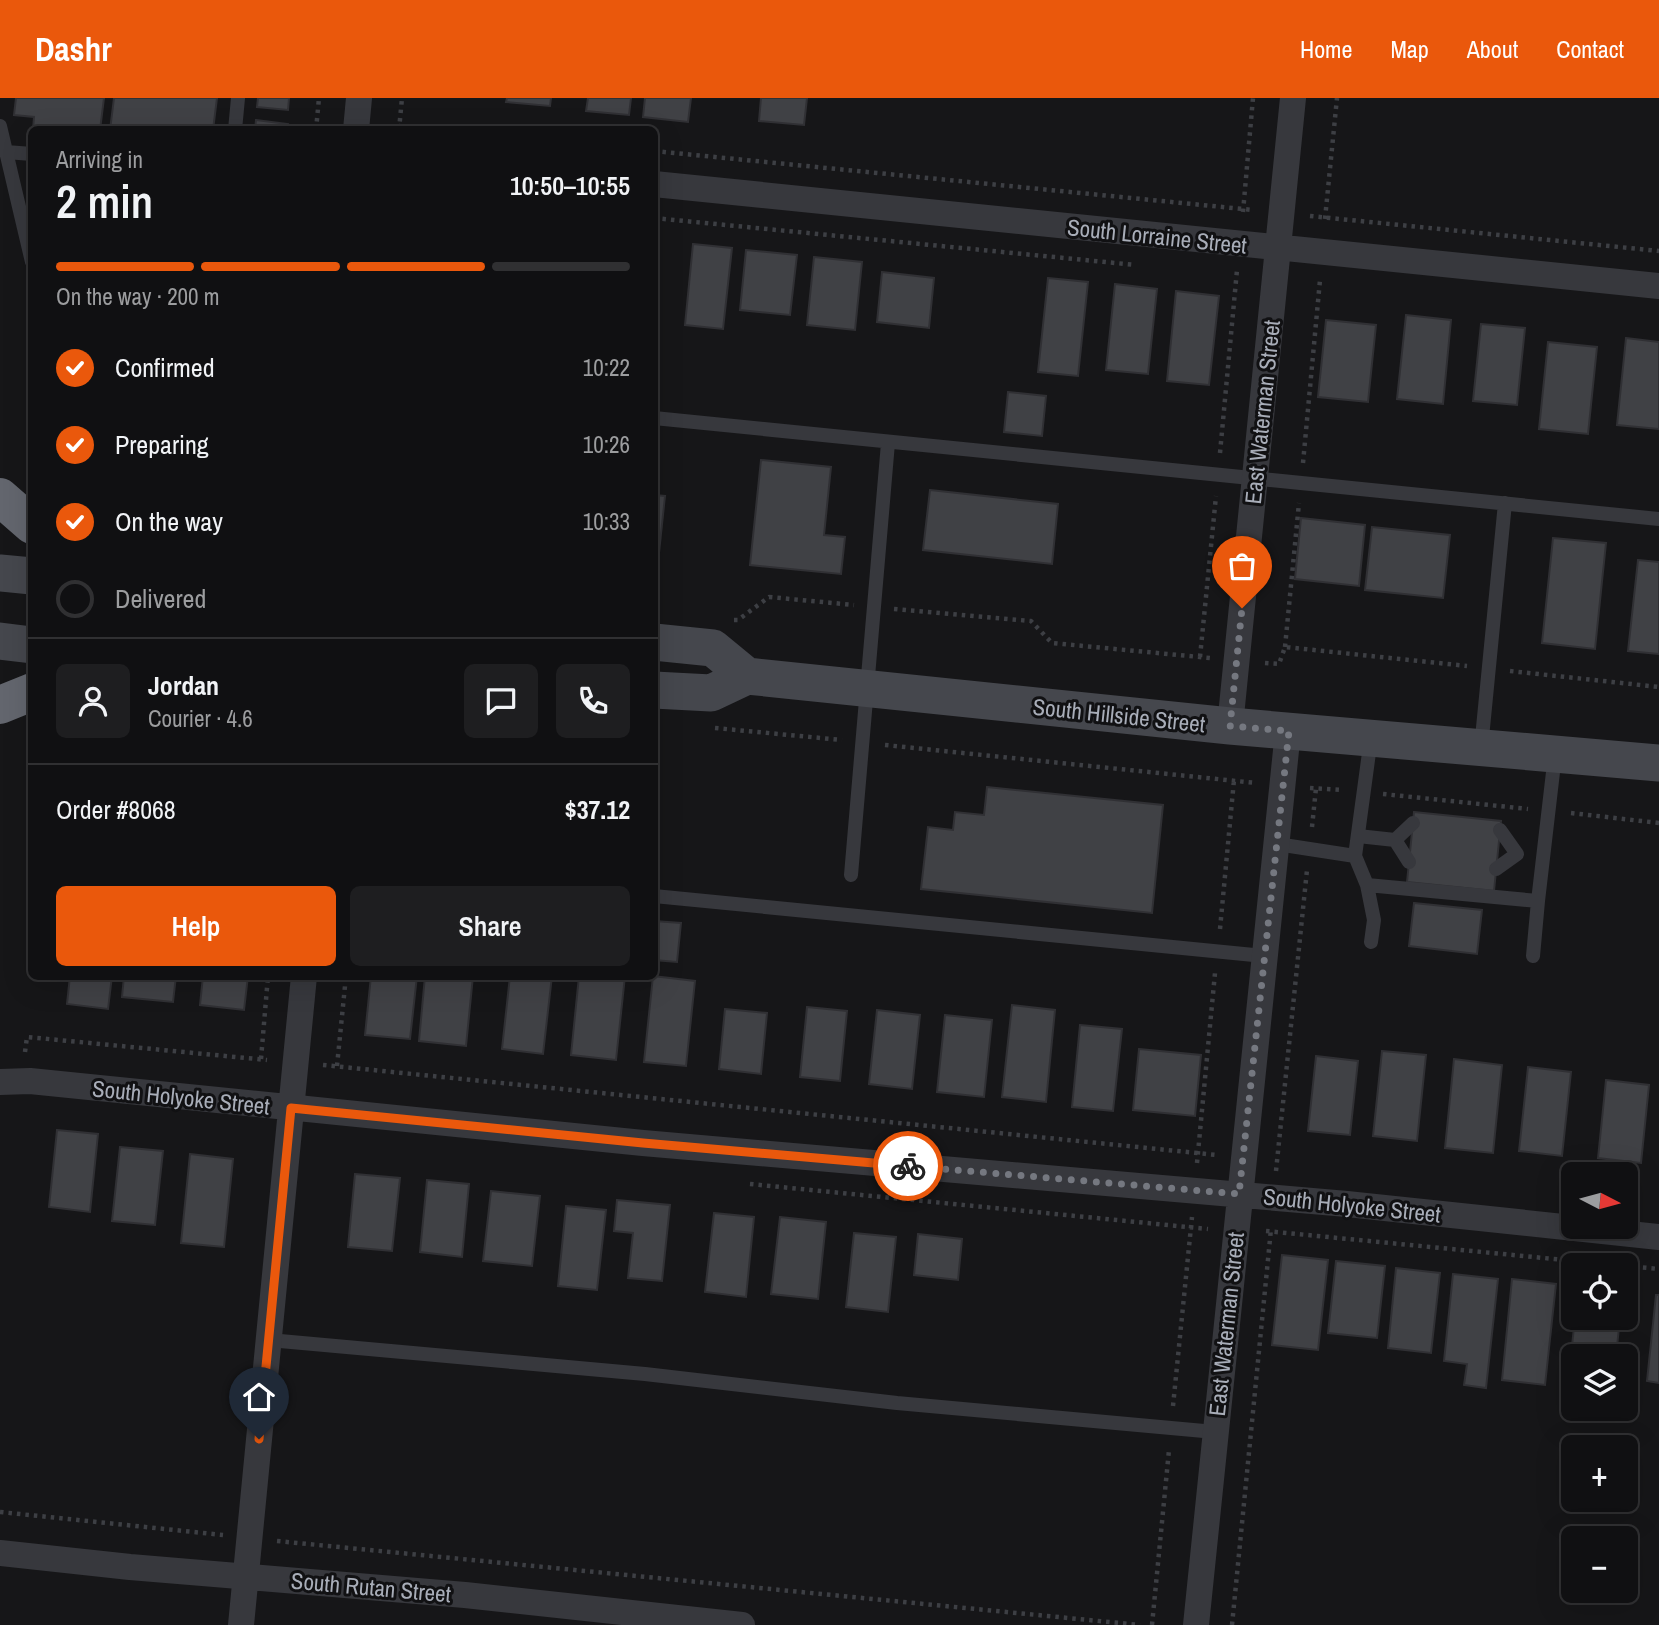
<!DOCTYPE html>
<meta charset="utf-8">
<style>
body{margin:0;font-family:"Archivo Narrow",sans-serif;background:#1e1e20;color:#f1f3f6;height:100vh;display:flex;flex-direction:column;font-size:26px;white-space:nowrap}
*{box-sizing:border-box;margin:0}
p{font-size:23px;color:#9c9d9f}
.icon{flex:none;width:38px;height:38px;fill:none;stroke:currentColor;stroke-width:2;stroke-linecap:round;stroke-linejoin:round}
.map{position:relative;flex:1;overflow:hidden}
.drawer{position:absolute;left:28px;top:28px;width:630px;height:854px;display:flex;flex-direction:column;background:#101012;border-radius:10px;box-shadow:0 7px 28px #0002,0 0 0 2px #303032}
.drawer>*{flex:none}
.needle{width:46px;rotate:96deg}
.buttons{position:absolute;left:1561px;top:1064px;display:grid;gap:14px}
.buttons a{display:grid;place-items:center;width:77px;height:77px;border-radius:10px;background:#101012;box-shadow:0 7px 28px #0002,0 0 0 2px #303032;font-size:35px}
.pin{position:absolute;display:grid;place-items:center;width:60px;height:60px;color:#fff;margin:-72px -30px;border-radius:50% 50% 50% 0;rotate:-45deg;box-shadow:0 0 7px #0007}
.pin .icon{rotate:45deg}
.courier{position:absolute;display:grid;place-items:center;width:70px;height:70px;margin:-35px;border:5px solid #ea580c;border-radius:50%;background:#fff;color:#222;box-shadow:0 2px 9px #0007}
.overview em{font-style:normal;font-weight:600}
.overview div{display:flex;flex-direction:column-reverse}
.overview{display:flex;align-items:center;justify-content:space-between;height:119px;padding:0 28px}
h1{font-size:46px;font-weight:600;line-height:52px}
.bar{display:grid;grid-template-columns:repeat(4,1fr);gap:10px 7px;align-content:center;height:84px;padding:0 28px}
.bar i{height:9px;border-radius:5px;background:#303032}
.bar .current{background:#ea580c}
.bar p{grid-column:span 4}
.line{display:flex;align-items:center;gap:18px;padding:0 28px;border-top:2px solid #303032}
.line div{flex:1}
.round{display:grid;place-items:center;flex:none;width:74px;height:74px;border-radius:10px;background:#1e1e20}
ol{padding:0 28px;list-style:none}
li{display:flex;align-items:center;gap:21px;height:77px}
li p{margin-inline-start:auto}
li .icon{padding:7px;border-radius:50%;background:#ea580c;color:#fff;stroke-width:4}
li:last-child{color:#9c9d9f}
li i{width:38px;height:38px;border:4px solid #303032;border-radius:50%}
.button{display:flex;gap:14px;margin-top:auto;padding:14px 28px}
.button a{flex:1;height:80px;border-radius:10px;background:#ea580c;color:#fff;font-size:28px;font-weight:600;line-height:80px;text-align:center}
.button a+a{background:#1e1e20;color:#f1f3f6}
header{display:flex;align-items:center;gap:42px;box-sizing:border-box;height:98px;padding:0 35px;background:#ea580c;color:#fff}
header strong{font-size:33px}
nav{display:flex;gap:38px;margin-inline-start:auto;font-size:24px}
.map>svg:first-child{display:block}
</style>
<header>
<strong>Dashr</strong>
<nav><a>Home</a><a>Map</a><a>About</a><a>Contact</a></nav>
</header>
<div class="map">
<svg width="1659" height="1527" viewBox="0 0 1659 1527">
<rect width="100%" height="100%" fill="#161618"/>
<path fill="#404145" stroke="#303034" stroke-width="2" d="M16,0h88l-4,32h-67l1,-13 -20,-2z
M114,0h103l-4,32h-103z
M258,0h31l-1,12 -31,-3z
M507,0h44l-1,8 -44,-4z
M588,0h43l-2,17 -43,-4z
M645,0h46l-3,24 -45,-5z
M761,0h46l-3,27 -45,-4z
M256,22l32,4 -1,6h-32z
M693,146l39,4 -9,81 -38,-4z
M746,152l51,5 -7,60 -50,-5z
M814,159l48,5 -7,68 -48,-5z
M882,174l52,6 -5,50 -52,-6z
M1048,180l40,4 -10,94 -40,-4z
M1115,186l42,5 -9,85 -42,-4z
M1176,193l43,5 -10,89 -42,-4z
M1406,217l45,5 -8,84 -46,-5z
M1326,222l50,5 -8,77 -50,-5z
M1481,226l44,4 -8,77 -44,-4z
M1626,240l33,4v87l-42,-4z
M1548,244l49,5 -9,87 -49,-5z
M1008,294l38,4 -4,40 -38,-4z
M761,362l70,7 -7,68 21,2 -4,37 -91,-9z
M930,392l128,14 -6,60 -129,-14z
M654,397l11,1 -9,85h-2z
M1301,420l64,7 -6,61 -64,-7z
M1372,429l78,8 -7,63 -78,-8z
M1553,440l53,5 -11,106 -53,-6z
M1638,462l21,2v92l-31,-3z
M987,689l176,18 -11,108 -231,-24 7,-62 25,3 2,-18 29,3z
M1414,714l87,9 -7,70 -87,-9z
M1414,805l68,7 -5,44 -68,-8z
M654,823l27,2 -4,39 -23,-2z
M70,878h42l-4,33 -41,-5z
M124,878h52l-3,26 -51,-5z
M203,878h45l-4,34 -44,-5z
M371,878h46l-7,63 -45,-4z
M425,878h48l-7,70 -47,-5z
M510,878h42l-9,78 -41,-5z
M579,878h46l-9,84 -45,-5z
M653,878l42,5 -9,85 -42,-4z
M1012,907l43,5 -9,92 -44,-5z
M807,909l40,4 -7,70 -40,-4z
M725,911l42,4 -6,61 -42,-5z
M877,912l43,5 -8,74 -43,-5z
M945,917l47,5 -8,77 -47,-5z
M1080,927l42,4 -9,82 -41,-4z
M1139,951l62,6 -6,61 -62,-6z
M1382,953l44,4 -9,86 -44,-5z
M1316,958l42,5 -8,74 -42,-4z
M1454,961l48,6 -9,88 -48,-5z
M1528,969l43,5 -9,84 -43,-5z
M1606,982l43,5 -8,78 -43,-5z
M57,1032l41,4 -8,78 -41,-5z
M120,1049l43,4 -8,74 -43,-4z
M190,1056l43,5 -9,88 -43,-4z
M355,1076l45,4 -8,73 -44,-4z
M427,1082l42,4 -7,73 -42,-5z
M491,1093l49,5 -8,70 -49,-5z
M617,1102l53,5 -8,76 -34,-3 5,-45 -19,-2z
M566,1108l40,4 -9,80 -39,-4z
M714,1115l40,4 -8,80 -41,-5z
M780,1119l46,5 -8,77 -47,-5z
M854,1135l42,4 -8,75 -42,-5z
M918,1136l44,5 -4,41 -44,-5z
M1282,1157l46,5 -10,90 -46,-5z
M1336,1163l49,5 -8,72 -49,-5z
M1396,1170l44,5 -9,80 -43,-5z
M1453,1176l45,5 -12,109 -22,-3 3,-21 -23,-3z
M1512,1181l44,5 -11,101 -43,-5z
M1656,1197h3v88l-12,-2z
M1575,1220h45l-4,38h-43v8h-3z"/>
<g fill="none" stroke-linecap="round" stroke-linejoin="round">
<path stroke="#3d3f44" stroke-width="4.5" stroke-dasharray="3.5 5" stroke-linecap="butt" d="M399,28l38,4
M316,32l3,-32
M399,32l3,-32
M654,53l599,59
M1243,114l10,-114
M1310,118l349,35
M654,120l482,47
M1325,121l12,-121
M1220,355l17,-183
M1303,365l17,-183
M894,511l137,12 21,22 158,15
M734,522h4l31,-23 85,8
M1285,549l14,-144
M1200,559l16,-161
M1265,565l14,1 6,-17 182,19
M1510,573l149,16
M715,630l127,12
M885,647l371,38
M1310,690l33,2
M1383,696l145,15
M1571,715l88,10
M1312,729l4,-39
M1220,831l14,-149
M25,954l2,-15 240,23
M261,961l7,-83
M323,967l894,90
M337,968l9,-90
M1197,1065l18,-190
M1276,1073l31,-301
M750,1086l458,45
M1266,1133l350,34
M1626,1168l33,3
M1173,1308l19,-189
M0,1414l223,23
M277,1443l863,84
M1152,1527l17,-175
M1232,1527l39,-396"/>
<path stroke="#37383d" stroke-width="14" d="M0,28l32,136
M235,32l3,-32
M6,54l26,2
M654,320l1005,101
M1371,640l-16,118 12,29 171,16 17,-146
M1481,650l24,-245
M1358,738l37,4 18,-17
M1395,742l14,22
M1277,746l78,12
M1496,771l21,-15 -17,-24
M851,777l37,-432
M1367,787l7,35 -3,22
M654,798l610,60
M1533,858l5,-55
M269,1242l376,34 252,29 318,29"/>
<path stroke="#37383d" stroke-width="26" d="M356,32l3,-32
M654,86l1005,102
M1230,628l63,-628
M0,984l30,-1 613,62 704,61 312,33
M0,1455l130,14 335,28 277,30
M241,1527l63,-649
M1196,1527l92,-894"/>
<path stroke="#45474d" stroke-width="37" d="M0,475l32,3
M0,543l32,4
M654,544l59,6 34,28
M654,592l57,3 36,-17 483,50 429,37"/>
<path stroke="#63666e" stroke-width="38" d="M0,399l32,28
M0,607l32,-13"/>
</g>
<g fill="none" stroke-linecap="round" stroke-linejoin="round">
<path stroke="#757880" stroke-width="7" stroke-dasharray="0 12.6" d="M908,1068l331,28 50,-463 -59,-5 12,-118"/>
<path stroke="#ea580c" stroke-width="9" d="M259,1341l32,-331 352,35 265,23"/>
</g>
<g text-anchor="middle" dominant-baseline="central" stroke-width="6" stroke-linejoin="round" paint-order="stroke">
<g font-size="23" fill="#a8adb8" stroke="#111113">
<text transform="translate(1157 138) rotate(6)">South Lorraine Street</text>
<text transform="translate(1262 314) rotate(-84)">East Waterman Street</text>
<text transform="translate(1119 617) rotate(6)">South Hillside Street</text>
<text transform="translate(181 999) rotate(6)">South Holyoke Street</text>
<text transform="translate(1352 1107) rotate(6)">South Holyoke Street</text>
<text transform="translate(1226 1226) rotate(-84)">East Waterman Street</text>
<text transform="translate(371 1489) rotate(5)">South Rutan Street</text>
</g>
</g>
</svg>
<div class="buttons">
<a><svg class="needle" viewBox="-14 -14 28 28"><path d="M0-13l5 13h-10z" fill="#e53935"/><path d="M0 13l5-13h-10z" fill="#9c9d9f"/></svg></a>
<a><svg class="icon" aria-label="locate" viewBox="0 0 24 24"><circle cx="12" cy="12" r="6"/><path d="M12 2v4M12 18v4M2 12h4M18 12h4"/></svg></a>
<a><svg class="icon" aria-label="layers" viewBox="0 0 24 24"><path d="M12 4l9 5-9 5-9-5zM3 14l9 5 9-5"/></svg></a>
<a>+</a>
<a>−</a>
</div>
<div class="pin" style="left:1242px;top:510px;background:#ea580c"><svg class="icon" aria-label="bag" viewBox="0 0 24 24"><path d="M5 8h14l-1 12H6zM9 8a3 3 0 0 1 6 0"/></svg></div>
<div class="pin" style="left:259px;top:1341px;background:#1f2937"><svg class="icon" aria-label="home" viewBox="0 0 24 24"><path d="M3 11l9-7 9 7M6 9v11h12V9"/></svg></div>
<div class="courier" style="left:908px;top:1068px"><svg class="icon" aria-label="bike" viewBox="0 0 24 24"><circle cx="6" cy="16" r="4"/><circle cx="18" cy="16" r="4"/><path d="M6 16l4-8h5l3 8M10 8l3 8H6M13 5h3"/></svg></div>
<section class="drawer">
<div class="overview"><div><h1>2 min</h1><p>Arriving in</p></div><em>10:50–10:55</em></div>
<div class="bar"><i class="current"></i><i class="current"></i><i class="current"></i><i></i><p>On the way · 200 m</p></div>
<ol>
<li><svg class="icon" aria-label="check" viewBox="0 0 24 24"><path d="M5 12l5 5 9-10"/></svg>Confirmed<p>10:22</p></li>
<li><svg class="icon" aria-label="check" viewBox="0 0 24 24"><path d="M5 12l5 5 9-10"/></svg>Preparing<p>10:26</p></li>
<li><svg class="icon" aria-label="check" viewBox="0 0 24 24"><path d="M5 12l5 5 9-10"/></svg>On the way<p>10:33</p></li>
<li><i></i>Delivered</li>
</ol>
<div class="line" style="height:126px"><a class="round"><svg class="icon" aria-label="person" viewBox="0 0 24 24"><circle cx="12" cy="8" r="4"/><path d="M4 21q1-7 8-7t8 7"/></svg></a><div><b>Jordan</b><p>Courier · 4.6</p></div><a class="round"><svg class="icon" aria-label="chat" viewBox="0 0 24 24"><path d="M4 5h16v11H9l-5 4z"/></svg></a><a class="round"><svg class="icon" aria-label="phone" viewBox="0 0 24 24"><path d="M5 4h4l2 5-3 2q2 4 5 5l2-3 5 2v4C11 20 4 13 5 4z"/></svg></a></div>
<div class="line" style="height:91px"><div>Order #8068</div><b>$37.12</b></div>
<div class="button"><a>Help</a><a>Share</a></div>
</section>
</div>
